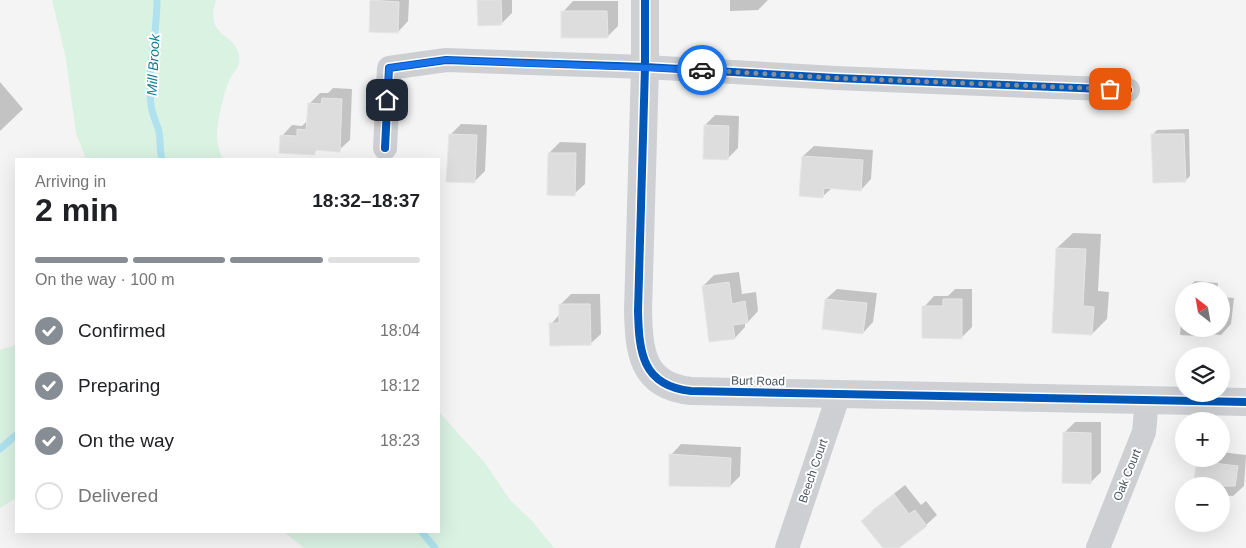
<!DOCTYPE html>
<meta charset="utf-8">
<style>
body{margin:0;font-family:Helvetica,sans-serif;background:#f6f6f6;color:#202124;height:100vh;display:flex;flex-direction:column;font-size:19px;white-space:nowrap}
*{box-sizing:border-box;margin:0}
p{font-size:16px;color:#757577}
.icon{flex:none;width:28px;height:28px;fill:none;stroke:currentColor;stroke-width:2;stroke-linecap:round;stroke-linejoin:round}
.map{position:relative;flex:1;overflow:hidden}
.panel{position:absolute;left:15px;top:158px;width:425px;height:375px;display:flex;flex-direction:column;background:#fff;border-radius:0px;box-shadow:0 5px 20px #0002}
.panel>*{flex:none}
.needle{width:32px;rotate:329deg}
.fabs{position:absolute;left:1175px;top:282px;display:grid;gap:10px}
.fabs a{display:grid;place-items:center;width:55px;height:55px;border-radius:50%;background:#fff;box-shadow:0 5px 20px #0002;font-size:25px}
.pin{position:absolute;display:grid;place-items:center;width:42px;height:42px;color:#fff;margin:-21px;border-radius:10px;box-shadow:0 2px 8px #0006}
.courier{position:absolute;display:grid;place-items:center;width:50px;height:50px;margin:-25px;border:4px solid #1a73e8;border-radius:50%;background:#fff;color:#222;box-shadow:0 1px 6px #0007}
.overview em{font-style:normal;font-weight:800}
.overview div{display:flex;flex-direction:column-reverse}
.overview{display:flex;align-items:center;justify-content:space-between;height:85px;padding:0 20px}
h1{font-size:32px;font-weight:800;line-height:38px}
.bar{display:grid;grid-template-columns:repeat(4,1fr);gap:8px 5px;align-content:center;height:60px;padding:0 20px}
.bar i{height:6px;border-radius:4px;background:#e0e0e0}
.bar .active{background:#868d94}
.bar p{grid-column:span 4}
ol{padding:0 20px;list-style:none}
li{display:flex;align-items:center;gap:15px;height:55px}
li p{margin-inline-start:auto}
li .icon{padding:5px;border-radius:50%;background:#868d94;color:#fff;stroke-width:4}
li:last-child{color:#757577}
li i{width:28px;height:28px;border:2px solid #e0e0e0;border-radius:50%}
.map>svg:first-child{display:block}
</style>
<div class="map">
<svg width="1246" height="548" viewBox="0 0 1246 548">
<rect width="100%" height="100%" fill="#f4f4f4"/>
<path fill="#d9f2e2" d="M52,0h164c-12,39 19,31 23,56 2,13 -8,17 -11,27 -4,10 -12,44 -11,53 0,8 3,15 5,23h-136l-10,-26 -10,-74z
M16,345v153l-16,10v-158z
M439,412l46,51 25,37 22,21 22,27h-250l-21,-17h156z"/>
<path fill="#0003" d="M372,0h37l-1,21 -10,11z
M479,0h33v13l-10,10z
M730,0h38l-10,10 -28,1z
M573,1h45v25l-11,11 -44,-25z
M0,82l23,27 -23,22z
M333,88l19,1 -2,51 -11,10 -21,-1 -4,4 -32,-17 10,-11 10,1 6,-6 1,-16 11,-11h8z
M715,115l24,1 -1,32 -10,10 -23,-33z
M461,124l26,1 -2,46 -11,11 -24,-47z
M1189,129l1,47 -5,5 -33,-46 5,-5z
M560,142l26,1 -1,41 -11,10 -25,-41z
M814,146l59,4 -2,29 -10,11 -29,-2 -10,9 -19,-41z
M1073,233l28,1 -3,57 11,1 -2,27 -15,15 -35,-86z
M739,272l3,22 14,-2 2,19 -10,11h-3v5l-10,11 -32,-52 11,-11z
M1195,281l23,2 -1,8h-33z
M837,289l40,4 -4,29 -10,11 -37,-34z
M955,289h17v38l-10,10 -38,-30 10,-11h14z
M571,294h29l1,40 -11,10 -39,-20 9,-10v-9z
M1184,294v35h37v-32l13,1 -3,26 -10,11 -22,-2 -3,3 -16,-1z
M1075,422h26v50l-11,11 -26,-50z
M681,444l60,3 -1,29 -10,10 -59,-31z
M1221,452l25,3 -2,31 -11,10 -11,-1 -1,6v-15h-26l3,-25 2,-2h21z
M905,485l16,20 5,-4 11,14 -11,10 -38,23h-4l-21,-27 10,-11z"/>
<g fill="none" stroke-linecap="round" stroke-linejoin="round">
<path stroke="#afe2ee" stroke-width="7" d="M157,0c0,36 -10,70 -6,105 1,10 6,18 8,27 2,9 0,18 3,27
M0,449l16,-14
M421,531l14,17"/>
</g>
<path fill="#ddddde" stroke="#e5e6e6" d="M370,0l29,2 -1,31 -29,-1z
M477,0h24l1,25 -24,1z
M561,11h46l1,27h-47z
M322,98l20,1 -2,53 -25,-2v5l-36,-2 1,-18 17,1v-7l9,1 2,-27 13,1z
M704,125l25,1 -1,34 -25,-1z
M449,134l28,1 -2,48 -29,-1z
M1151,134h33l2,48 -33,1z
M548,153h28l-1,43 -28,-1z
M802,156l61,4 -2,31 -37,-3 -1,10 -24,-2z
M1056,248l30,1 -3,57 11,1 -2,28 -40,-2z
M729,282l3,22 13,-3 3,22 -15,2 2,14 -26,3 -7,-56z
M825,299l42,4 -4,31 -41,-5z
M943,299h19v40l-40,-1v-32h21z
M559,304h31l1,41 -41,1 -1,-23h10z
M1063,432l28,1v51l-29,-1z
M669,454l62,4 -1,29 -61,-1z
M1197,461l41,5 -3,20h-42z
M894,494l15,20 6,-4 12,16 -28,22h-16l-22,-27z"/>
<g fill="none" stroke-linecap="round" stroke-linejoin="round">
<path stroke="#cdcfd2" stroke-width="24" d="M385,148l4,-80 57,-8 199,7 191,11 292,12
M787,548l52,-154
M1098,548l46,-116 3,-32"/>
<path stroke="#ced0d3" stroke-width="28" d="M645,0v67l-7,244c1,41 4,75 53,80l555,11"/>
<defs>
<path id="cycleway" d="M645,0v67l-7,244c1,41 4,75 53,80l555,11
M385,148l4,-80 57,-8 199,7 191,11 292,12"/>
</defs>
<use href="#cycleway" stroke="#fff" stroke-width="11"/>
<use href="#cycleway" stroke="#0057b8" stroke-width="8"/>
</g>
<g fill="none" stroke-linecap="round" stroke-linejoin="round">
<path stroke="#868d94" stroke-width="5" stroke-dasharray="0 9" d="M702,70l134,8 274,11"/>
<path stroke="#1a73e8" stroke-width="6" d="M387,100l2,-32 57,-8 256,10"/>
</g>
<g text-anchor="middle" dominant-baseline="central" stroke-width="4" stroke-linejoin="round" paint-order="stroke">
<g font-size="12" fill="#4a5660" stroke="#fff">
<text transform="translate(758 381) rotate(1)">Burt Road</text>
<text transform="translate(813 471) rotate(-71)">Beech Court</text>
<text transform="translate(1127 475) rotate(-68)">Oak Court</text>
</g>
<g font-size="14" font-style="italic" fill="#0f7d96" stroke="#fff">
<text transform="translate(153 65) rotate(-87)">Mill Brook</text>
</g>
</g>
</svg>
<div class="fabs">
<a><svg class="needle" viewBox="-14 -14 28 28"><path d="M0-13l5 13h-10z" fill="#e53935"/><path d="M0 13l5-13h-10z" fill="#757577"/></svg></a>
<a><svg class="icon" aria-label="layers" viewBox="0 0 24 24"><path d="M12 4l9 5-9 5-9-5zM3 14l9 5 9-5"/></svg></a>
<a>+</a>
<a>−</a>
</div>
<div class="pin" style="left:1110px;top:89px;background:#ea580c"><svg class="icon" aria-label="bag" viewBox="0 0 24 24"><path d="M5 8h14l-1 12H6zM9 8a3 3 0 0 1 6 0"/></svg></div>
<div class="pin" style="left:387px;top:100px;background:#1f2937"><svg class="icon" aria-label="home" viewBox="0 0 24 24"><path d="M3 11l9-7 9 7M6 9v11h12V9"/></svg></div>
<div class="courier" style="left:702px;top:70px"><svg class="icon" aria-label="car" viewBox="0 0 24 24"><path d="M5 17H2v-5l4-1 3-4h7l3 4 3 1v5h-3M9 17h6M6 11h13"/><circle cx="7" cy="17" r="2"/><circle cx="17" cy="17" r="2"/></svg></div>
<section class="panel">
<div class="overview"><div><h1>2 min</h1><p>Arriving in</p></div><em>18:32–18:37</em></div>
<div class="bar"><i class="active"></i><i class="active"></i><i class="active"></i><i></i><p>On the way · 100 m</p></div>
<ol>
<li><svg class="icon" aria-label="check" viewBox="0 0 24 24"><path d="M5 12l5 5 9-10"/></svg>Confirmed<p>18:04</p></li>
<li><svg class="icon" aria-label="check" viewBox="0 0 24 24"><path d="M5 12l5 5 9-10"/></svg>Preparing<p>18:12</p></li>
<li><svg class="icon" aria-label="check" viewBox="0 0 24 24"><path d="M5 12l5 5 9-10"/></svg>On the way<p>18:23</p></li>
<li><i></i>Delivered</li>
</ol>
</section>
</div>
